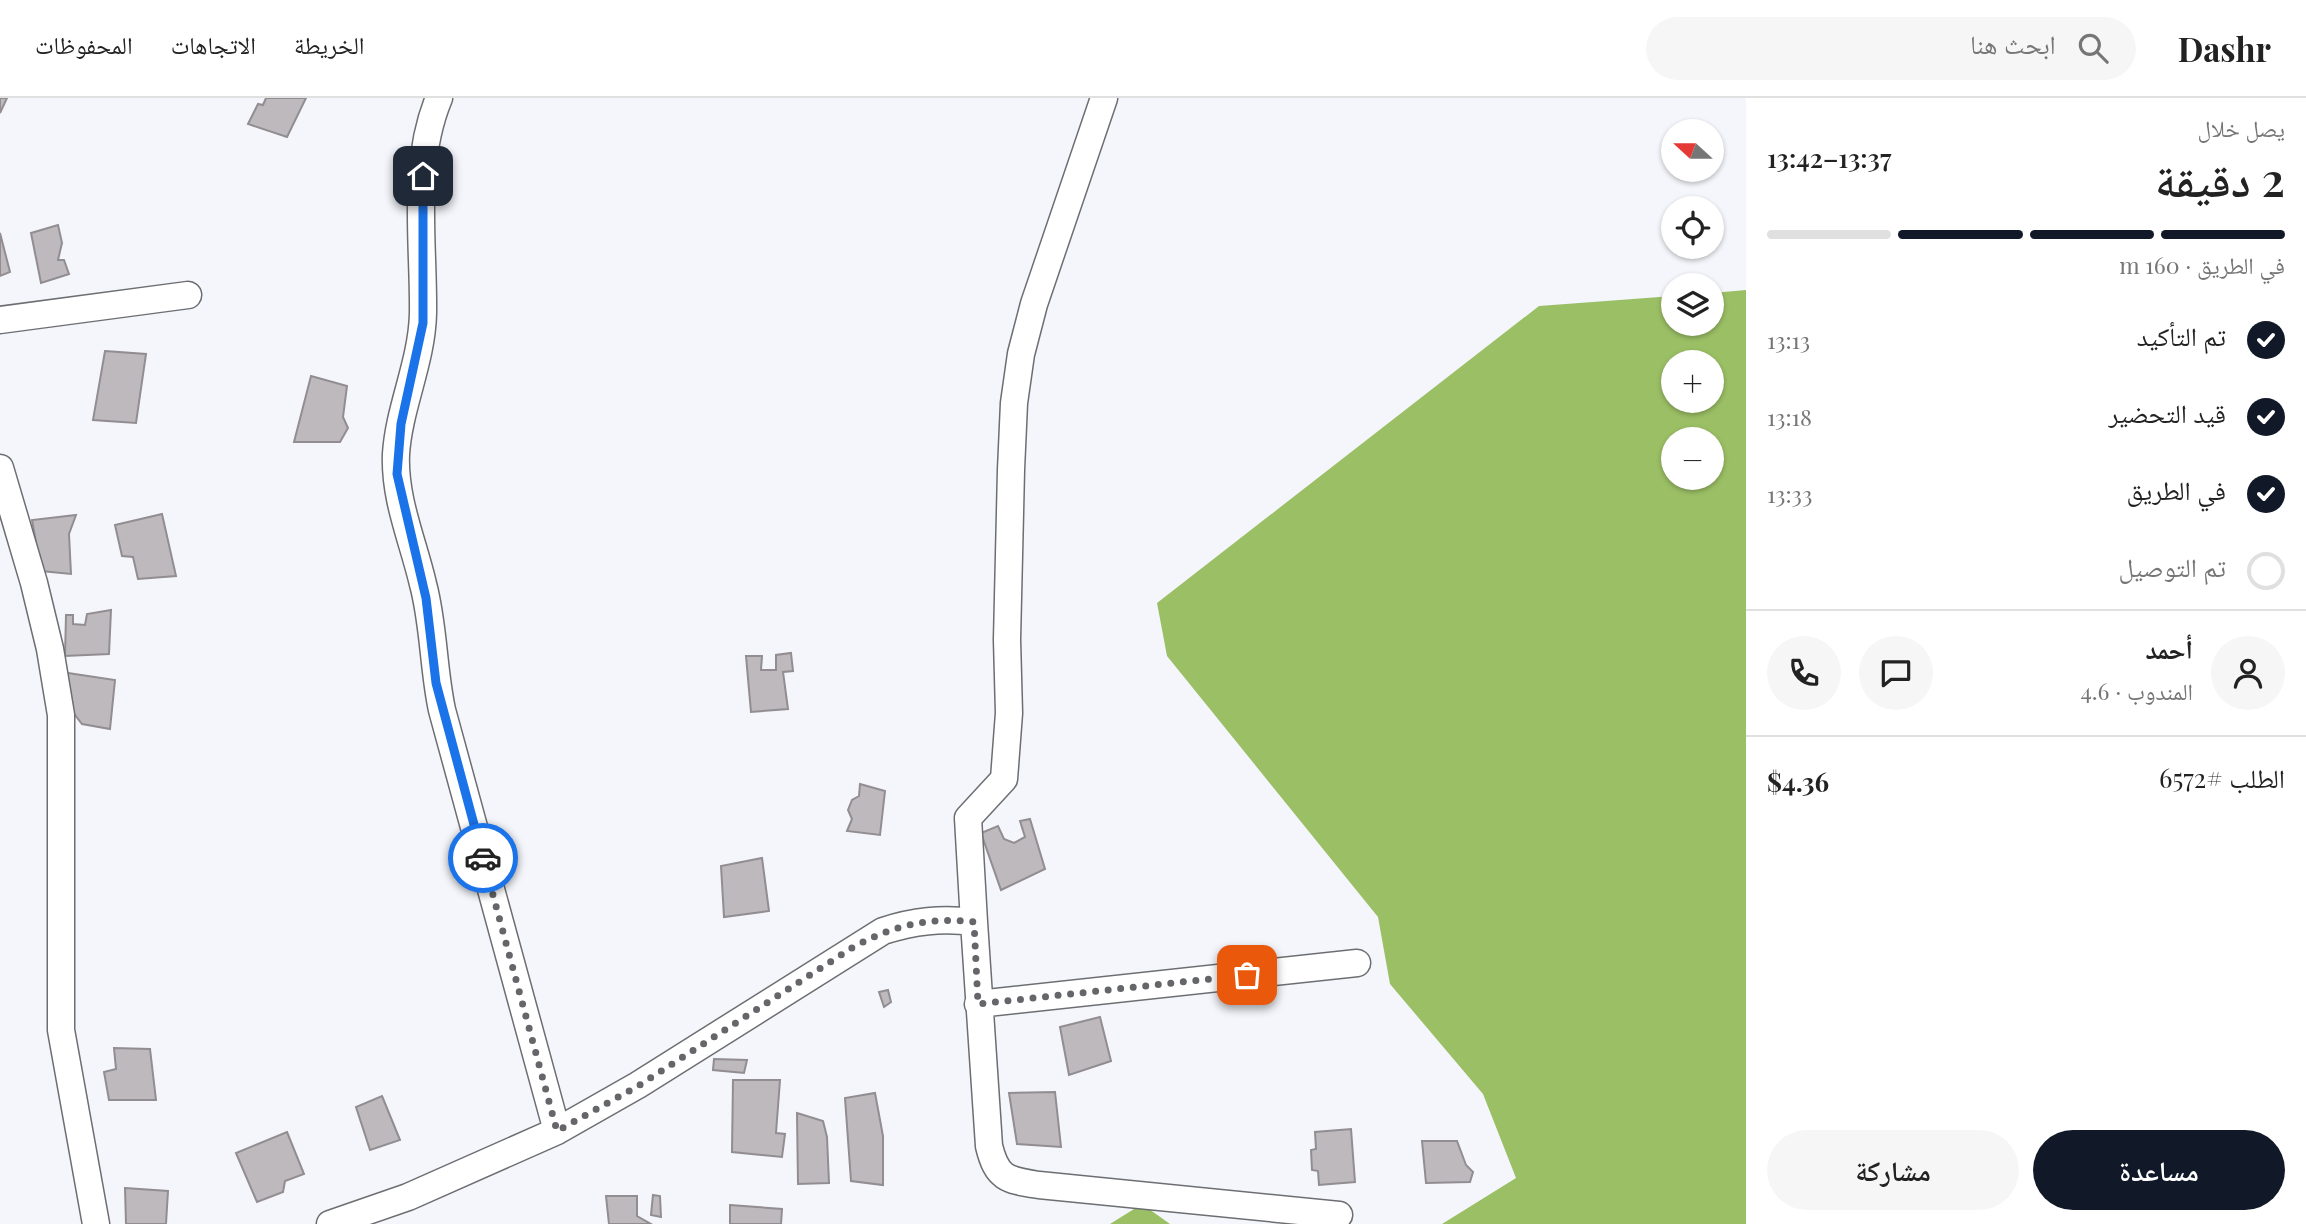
<!DOCTYPE html>
<html lang="ar">
<meta charset="utf-8">
<style>
body{margin:0;font-family:"Playfair Display","Noto Naskh Arabic",serif;background:#f6f6f6;color:#222;direction:rtl;height:100vh;display:flex;flex-direction:column;font-size:26px;white-space:nowrap}
*{box-sizing:border-box;margin:0}
p{font-size:23px;color:#767676}
.icon{flex:none;width:38px;height:38px;fill:none;stroke:currentColor;stroke-width:2;stroke-linecap:round;stroke-linejoin:round}
.map{position:relative;flex:1;overflow:hidden;direction:ltr}
.drawer{display:flex;flex-direction:column;background:#fff;width:560px}
.drawer>*{flex:none}
.needle{width:46px;rotate:291deg}
.controls{position:absolute;left:1661px;top:21px;display:grid;gap:14px}
.controls a{display:grid;place-items:center;width:63px;height:63px;border-radius:50%;background:#fff;box-shadow:0 2px 5px #0004;font-size:35px}
.pin{position:absolute;display:grid;place-items:center;width:60px;height:60px;color:#fff;margin:-30px;border-radius:14px;box-shadow:0 4px 10px #0006}
.courier{position:absolute;display:grid;place-items:center;width:70px;height:70px;margin:-35px;border:5px solid #1a73e8;border-radius:50%;background:#fff;color:#222;box-shadow:0 2px 9px #0007}
.summary em{font-style:normal;font-weight:600}
.summary div{display:flex;flex-direction:column-reverse}
.summary{display:flex;align-items:center;justify-content:space-between;height:119px;padding:0 21px}
h1{font-size:46px;font-weight:600;line-height:52px}
.bar{display:grid;grid-template-columns:repeat(4,1fr);gap:10px 7px;align-content:center;height:84px;padding:0 21px}
.bar i{height:9px;border-radius:5px;background:#e0e0e0}
.bar .active{background:#111827}
.bar p{grid-column:span 4}
.line{display:flex;align-items:center;gap:18px;padding:0 21px;border-top:2px solid #e0e0e0}
.line div{flex:1}
.round{display:grid;place-items:center;flex:none;width:74px;height:74px;border-radius:37px;background:#f6f6f6}
ol{padding:0 21px;list-style:none}
li{display:flex;align-items:center;gap:21px;height:77px}
li p{margin-inline-start:auto}
li .icon{padding:7px;border-radius:50%;background:#111827;color:#fff;stroke-width:4}
li:last-child{color:#767676}
li i{width:38px;height:38px;border:4px solid #e0e0e0;border-radius:50%}
.cta{display:flex;gap:14px;margin-top:auto;padding:14px 21px}
.cta a{flex:1;height:80px;border-radius:42px;background:#111827;color:#fff;font-size:28px;font-weight:600;line-height:80px;text-align:center}
.cta a+a{background:#f6f6f6;color:#222}
header{display:flex;align-items:center;gap:42px;box-sizing:border-box;height:98px;padding:0 35px;background:#fff;border-bottom:2px solid #e0e0e0}
header strong{font-size:33px}
nav{display:flex;gap:38px;margin-inline-start:auto;font-size:24px}
.search{width:490px;height:63px;background:#f6f6f6;display:flex;align-items:center;gap:18px;box-sizing:border-box;padding:0 24px;border-radius:38px;color:#767676;font-size:26px}
main{display:flex;flex:1;min-height:0}
.map>svg:first-child{display:block}
</style>
<header>
<strong>Dashr</strong>
<div class="search"><svg class="icon" aria-label="search" viewBox="0 0 24 24"><circle cx="10" cy="10" r="6"/><path d="M15 15l6 6"/></svg>ابحث هنا</div>
<nav><a>الخريطة</a><a>الاتجاهات</a><a>المحفوظات</a></nav>
</header>
<main>
<section class="drawer">
<div class="summary"><div><h1>2 دقيقة</h1><p>يصل خلال</p></div><em>13:37–13:42</em></div>
<div class="bar"><i class="active"></i><i class="active"></i><i class="active"></i><i></i><p>في الطريق · 160 m</p></div>
<ol>
<li><svg class="icon" aria-label="check" viewBox="0 0 24 24"><path d="M5 12l5 5 9-10"/></svg>تم التأكيد<p>13:13</p></li>
<li><svg class="icon" aria-label="check" viewBox="0 0 24 24"><path d="M5 12l5 5 9-10"/></svg>قيد التحضير<p>13:18</p></li>
<li><svg class="icon" aria-label="check" viewBox="0 0 24 24"><path d="M5 12l5 5 9-10"/></svg>في الطريق<p>13:33</p></li>
<li><i></i>تم التوصيل</li>
</ol>
<div class="line" style="height:126px"><a class="round"><svg class="icon" aria-label="person" viewBox="0 0 24 24"><circle cx="12" cy="8" r="4"/><path d="M4 21q1-7 8-7t8 7"/></svg></a><div><b>أحمد</b><p>المندوب · 4.6</p></div><a class="round"><svg class="icon" aria-label="chat" viewBox="0 0 24 24"><path d="M4 5h16v11H9l-5 4z"/></svg></a><a class="round"><svg class="icon" aria-label="phone" viewBox="0 0 24 24"><path d="M5 4h4l2 5-3 2q2 4 5 5l2-3 5 2v4C11 20 4 13 5 4z"/></svg></a></div>
<div class="line" style="height:91px"><div>الطلب #6572</div><b>$4.36</b></div>
<div class="cta"><a>مساعدة</a><a>مشاركة</a></div>
</section>
<div class="map">
<svg width="1746" height="1126" viewBox="0 0 1746 1126">
<rect width="100%" height="100%" fill="#f5f6fb"/>
<path fill="#9bbf65" fill-rule="evenodd" d="M1746,192v934h-304l74,-46 -33,-84 -93,-110 -12,-67 -211,-261 -10,-53 382,-297 134,-10v28h39v-31zM1673,264h39v39h-39zM1673,341h39v39h-39z
M1142,1106l28,20h-60z"/>
<path fill="#bdb9bd" stroke="#918d91" stroke-width="2" d="M0,0h7l-7,15z
M266,0h40l-19,39 -39,-13 10,-20 5,1z
M58,127l4,18 -4,17h6l5,14 -28,9 -10,-50z
M0,135l10,39 -10,4z
M105,253l41,3 -10,69 -43,-3z
M311,278l36,10 -4,31 5,11 -8,14h-46z
M162,416l14,62 -38,3 -5,-22 -11,-1 -7,-31z
M76,417l-7,19 2,40 -30,-3 -9,-51z
M111,512l-2,44 -44,2 1,-41h7v9l12,1 2,-11z
M791,555l2,18 -10,1 5,37 -37,3 -5,-56h16l-1,14h15v-15z
M68,575l47,7 -5,49 -28,-5 -14,-18z
M860,686l25,7 -5,44 -33,-4 5,-12 -4,-9 4,-10 7,-4z
M1030,721l15,50 -44,21 -20,-57 17,-7 6,13 10,4 11,-6 -5,-16z
M762,760l7,53 -45,6 -3,-51z
M888,892l3,12 -7,5 -5,-15z
M1100,919l11,44 -42,14 -9,-48z
M114,950l36,1 6,51h-47l-5,-28 12,-3z
M714,961l33,1 -3,13 -31,-3z
M733,982h47l-4,53 9,1 -3,23 -50,-5z
M1055,994l6,55 -44,-3 -8,-51z
M875,995l8,43v49l-32,-4 -6,-83z
M382,998l18,44 -30,10 -14,-43z
M797,1015l26,8 4,16 2,46 -31,1z
M1351,1031l4,53 -36,3 -1,-14 -6,-1 -1,-20 5,-1 -1,-17z
M287,1034l17,42 -19,7 -2,11 -26,10 -21,-49z
M1422,1043h35l9,24 7,7 -3,10 -44,1z
M125,1090l43,3 -2,33h-40z
M653,1097l7,1 1,21 -10,-2z
M606,1098h31v20l14,8h-42z
M730,1107l52,4 -1,15h-51z"/>
<g fill="none" stroke-linecap="round" stroke-linejoin="round">
<defs>
<path id="street" d="M439,0c-28,67 -15,145 -16,215 -1,49 -24,94 -27,141 -2,45 17,87 27,130 11,41 10,84 19,126l115,421
M0,222l188,-25
M0,370l34,115 16,66 11,66v315l35,194
M974,824l-6,-104 36,-39 5,-66 -2,-73 4,-170 3,-67 7,-49 13,-50 70,-206
M978,906l379,-41
M330,1126l78,-27 149,-66 81,-46 245,-154c31,-10 58,-13 91,-9l15,224c8,33 18,34 50,39l300,30"/>
</defs>
<use href="#street" stroke="#6c6e72" stroke-width="29"/>
<use href="#street" stroke="#fff" stroke-width="26"/>
</g>
<g fill="none" stroke-linecap="round" stroke-linejoin="round">
<path stroke="#656669" stroke-width="7" stroke-dasharray="0 12.6" d="M483,760l74,273 81,-45 217,-140c40,-21 74,-29 119,-24l4,82 269,-29"/>
<path stroke="#1a73e8" stroke-width="9" d="M423,78v147l-22,101 -4,50 29,124 10,85 47,175"/>
</g>
</svg>
<div class="controls">
<a><svg class="needle" viewBox="-14 -14 28 28"><path d="M0-13l5 13h-10z" fill="#e53935"/><path d="M0 13l5-13h-10z" fill="#767676"/></svg></a>
<a><svg class="icon" aria-label="locate" viewBox="0 0 24 24"><circle cx="12" cy="12" r="6"/><path d="M12 2v4M12 18v4M2 12h4M18 12h4"/></svg></a>
<a><svg class="icon" aria-label="layers" viewBox="0 0 24 24"><path d="M12 4l9 5-9 5-9-5zM3 14l9 5 9-5"/></svg></a>
<a>+</a>
<a>−</a>
</div>
<div class="pin" style="left:1247px;top:877px;background:#ea580c"><svg class="icon" aria-label="bag" viewBox="0 0 24 24"><path d="M5 8h14l-1 12H6zM9 8a3 3 0 0 1 6 0"/></svg></div>
<div class="pin" style="left:423px;top:78px;background:#1f2937"><svg class="icon" aria-label="home" viewBox="0 0 24 24"><path d="M3 11l9-7 9 7M6 9v11h12V9"/></svg></div>
<div class="courier" style="left:483px;top:760px"><svg class="icon" aria-label="car" viewBox="0 0 24 24"><path d="M5 17H2v-5l4-1 3-4h7l3 4 3 1v5h-3M9 17h6M6 11h13"/><circle cx="7" cy="17" r="2"/><circle cx="17" cy="17" r="2"/></svg></div>
</div>
</main>
